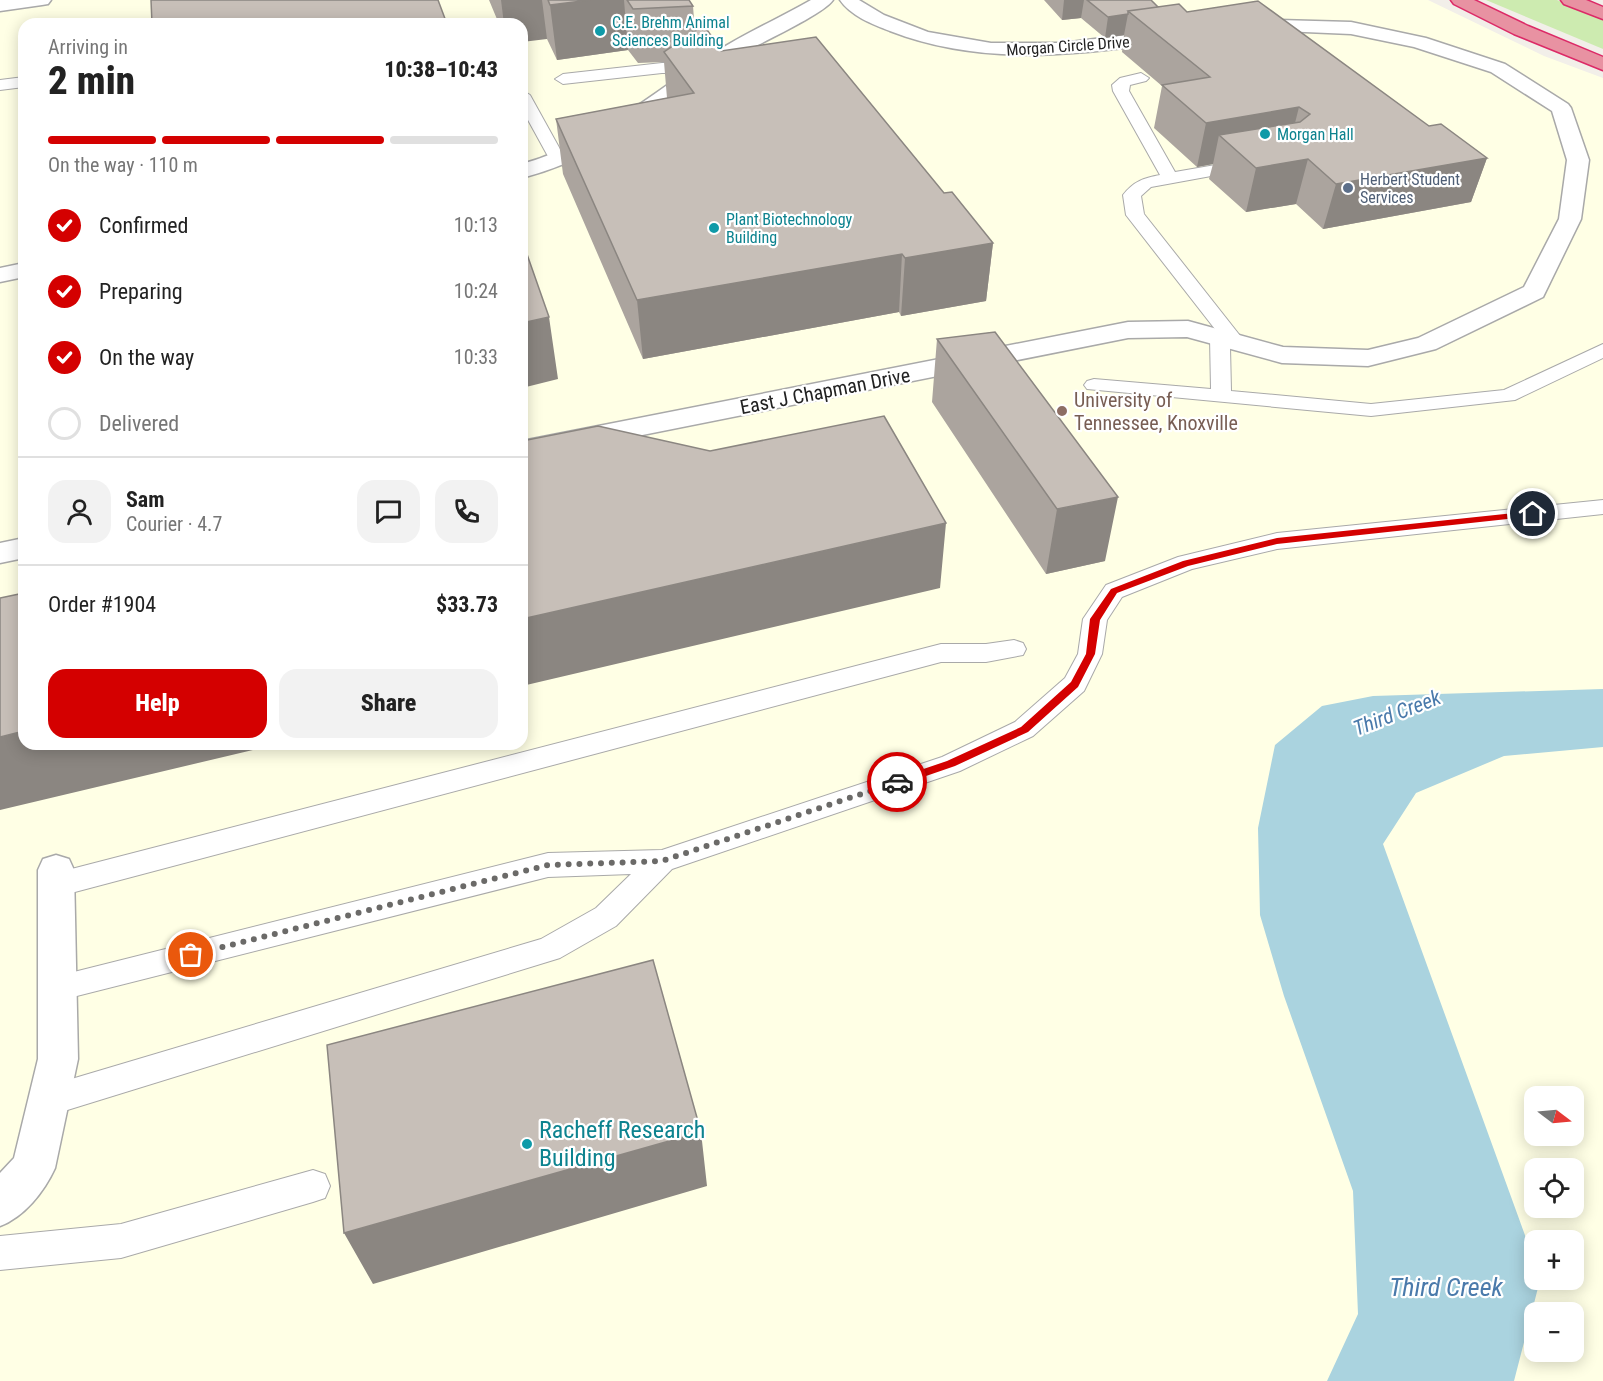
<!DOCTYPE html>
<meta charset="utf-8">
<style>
body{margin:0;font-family:"Roboto Condensed",sans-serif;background:#f2f2f2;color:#222;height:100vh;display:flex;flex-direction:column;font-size:22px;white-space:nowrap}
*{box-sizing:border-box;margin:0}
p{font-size:20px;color:#767676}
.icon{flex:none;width:33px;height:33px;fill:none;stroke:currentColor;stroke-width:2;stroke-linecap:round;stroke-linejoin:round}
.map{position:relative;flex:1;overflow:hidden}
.side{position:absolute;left:18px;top:18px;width:510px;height:732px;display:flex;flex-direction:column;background:#fff;border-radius:18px;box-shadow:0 3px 15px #0003}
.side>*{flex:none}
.needle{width:39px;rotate:106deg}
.tools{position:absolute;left:1524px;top:1086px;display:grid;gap:12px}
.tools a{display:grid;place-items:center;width:60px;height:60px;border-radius:12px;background:#fff;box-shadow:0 3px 15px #0003;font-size:30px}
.pin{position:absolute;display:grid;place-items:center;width:51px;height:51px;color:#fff;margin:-26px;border:3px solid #fff;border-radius:50%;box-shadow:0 2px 6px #0007}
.courier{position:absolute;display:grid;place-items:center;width:60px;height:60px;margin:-30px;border:4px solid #d40000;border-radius:50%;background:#fff;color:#222;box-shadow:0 2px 8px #0007}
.headline em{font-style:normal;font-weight:800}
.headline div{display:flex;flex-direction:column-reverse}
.headline{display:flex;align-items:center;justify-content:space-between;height:102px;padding:0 30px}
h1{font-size:39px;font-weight:800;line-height:45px}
.bar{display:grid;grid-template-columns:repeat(4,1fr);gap:9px 6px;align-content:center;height:72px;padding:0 30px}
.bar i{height:8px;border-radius:4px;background:#e0e0e0}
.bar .active{background:#d40000}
.bar p{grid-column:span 4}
.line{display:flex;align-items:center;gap:15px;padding:0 30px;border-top:2px solid #e0e0e0}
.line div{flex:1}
.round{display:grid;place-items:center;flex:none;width:63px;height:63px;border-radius:18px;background:#f2f2f2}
ol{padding:0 30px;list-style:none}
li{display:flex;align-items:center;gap:18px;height:66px}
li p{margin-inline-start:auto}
li .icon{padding:6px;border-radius:50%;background:#d40000;color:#fff;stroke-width:4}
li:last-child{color:#767676}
li i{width:33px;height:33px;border:3px solid #e0e0e0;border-radius:50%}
.action{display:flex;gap:12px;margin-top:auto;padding:12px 30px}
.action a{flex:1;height:69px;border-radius:18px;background:#d40000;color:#fff;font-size:24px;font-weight:800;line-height:69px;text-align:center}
.action a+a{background:#f2f2f2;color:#222}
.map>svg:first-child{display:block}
</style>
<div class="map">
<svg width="1603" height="1381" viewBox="0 0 1603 1381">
<rect width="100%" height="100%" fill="#f2efe9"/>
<path fill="#ffffe5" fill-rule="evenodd" d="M0,0h1428l116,56 59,22v1303h-1603zM24,24h498v720h-498zM1534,1096h40v40h-40zM1534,1168h40v40h-40zM1534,1240h40v40h-40zM1534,1312h40v40h-40z"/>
<path fill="#cdebb0" d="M1486,0h71l46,19v30z"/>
<path fill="#aad3df" d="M1603,689v58l-99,9 -88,37 -33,51 151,416v20h6l-26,101h-187l31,-67 -5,-123 -69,-195 -24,-81 -2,-87 17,-83 47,-39 51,-10z"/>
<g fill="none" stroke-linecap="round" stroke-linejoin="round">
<defs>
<path id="service" d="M662,63h38l8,5 -8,5h-38l-99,11 -8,-5 8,-5z
M1141,73l8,5 -3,3 -16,4 -1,6 46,81 69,-12 8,5 -8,5 -93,17 -10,9 3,18 101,128 -3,4 -12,1 1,44 140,13 133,-14 99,-46v14l-88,42 -144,16 -284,-27 -3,-4 3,-4 7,-2 117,10 -1,-51 8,-5 -92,-118 -3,-20c11,-14 21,-17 37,-20l-47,-84 -1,-6 8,-7z
M24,77v10l-24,3v-10z
M522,90l8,5 36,65 -2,4 -6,1 -8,-5 -28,-51z
M1603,500v14l-326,35 -85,20 -70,28 -15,23 -5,34 -18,37 -51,45 -73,35 -288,98 -56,57 -56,32 -512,158 -11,-4 -5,-11 5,-11 11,-4 493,-147 55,-31 35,-34 -83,3 -491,124 -11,-4 -4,-9 4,-9 502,-126 114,-3 280,-93 73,-35 50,-44 13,-24 5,-35 23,-34 72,-28 99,-24z
M1014,640l9,3 3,6 -3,6 -37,7h-45l-885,235 -10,-4 -4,-8 4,-8 10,-4 885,-229h45z
M313,1170l12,4 5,12 -5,12 -12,4 -192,56 -121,12v-34l121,-12z"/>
<path id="minor" d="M0,0h51l-3,4 -6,1 -42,6z
M811,0h22c-9,14 -75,44 -94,55 -76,45 -128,100 -217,123v-14c72,-20 128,-69 189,-109 32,-21 67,-36 100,-55z
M840,0h19l25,15 44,17 63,11h71l106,-13 7,2 2,4 -2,4 -7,2c-94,14 -187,24 -278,-11 -18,-7 -39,-15 -50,-31z
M1246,19l105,3 75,16 79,26 63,40 3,4 18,52 -8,59 -38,78 -107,52 -68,17 -86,-3 -95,-26 -59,1 -606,121v-18l606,-119 60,-1 95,26 85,3 50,-12 106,-51 35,-68 8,-59 -15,-49 -61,-39 -77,-25 -63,-13 -112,-5 -2,-4 2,-4z
M24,263v14l-24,5v-14z
M24,538v20l-24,5v-20z
M56,855l13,4 5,11 4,189 -23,109c-11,24 -31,49 -55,58v-53l14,-15 24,-99v-189l5,-11z"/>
<path id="motorway" d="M1451,0h23l54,26 75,31v13l-89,-36 -60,-30z
M1561,0h25l17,7v12l-39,-15z"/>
</defs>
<use href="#service" stroke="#a9a9a9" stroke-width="2"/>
<use href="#minor" stroke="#a9a9a9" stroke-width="3"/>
<use href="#motorway" stroke="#dc2a67" stroke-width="3"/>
<use href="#service" fill="#fff" fill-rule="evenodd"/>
<use href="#minor" fill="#fff" fill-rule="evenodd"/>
<use href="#motorway" fill="#e892a2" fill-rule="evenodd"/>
</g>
<path fill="#aba49e" d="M489,0h200l4,6 2,26 26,19 223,142 49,50 -7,58 -85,15 -2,-4 -256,47 -80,-185 -7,-55 111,-21 -3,-36 -26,1 -10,-13 -71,10 -10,-21 -25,-15h-23z
M1044,0h107l7,7 29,5 242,114 58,32 -16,44 -148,27 -27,-25 -50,8 -37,-33 4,-15 -16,3 -43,-39 8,-42 -40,-34 2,-17 -19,3 -24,-20 -19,2z
M937,339l168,222 -59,13 -114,-172z"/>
<path fill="#8b8681" d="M501,0h41l5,39 -25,3v-18h-18z
M590,0h34l4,50 -71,10 -7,-55z
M1064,0h20l-3,18 -19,2z
M1128,14l-4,21 -19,3 3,-21z
M1299,107l-11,44 -69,-16 -6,29 -16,3 9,-44z
M1487,158l-16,44 -148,27 13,-45z
M1308,159l-12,45 -50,8 10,-44z
M993,243l-7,58 -85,15 4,-58z
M902,254l-3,58 -256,47 -6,-59z
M549,317l9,62 -36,9v-65z
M1118,497l-13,64 -59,13 11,-65z
M946,523l-6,65 -418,98v-67z
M24,731v13h254l-278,66v-73z
M701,1132l6,54 -334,98 -29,-51z"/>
<path fill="#c7bfb8" stroke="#8b8681" stroke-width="1.5" d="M151,0h287l9,24h-295z
M548,0h42l-40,5z
M627,0h62l4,6 -60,3z
M1087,0h64l7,7 -30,4v3l-20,3z
M1258,1l171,125 12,-2 46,34 -151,26 -28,-25 -52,9 -37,-33 81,-13 10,-8 -11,-7 -93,16 -44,-38 48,-8 -82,-66 51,-7 8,8z
M704,25l17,26 95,-14 128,156 8,-1 41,51 -88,15 -3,-4 -265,46 -81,-181 138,-26 -30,-41z
M522,240l27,77 -27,6z
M995,332l123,165 -61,12 -120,-170z
M884,416l62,107 -424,96v-178l76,-15 112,25z
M24,593v138l-24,6v-139z
M653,960l48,172 -357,101 -17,-188z"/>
<path fill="#d40000" d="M1533,511l3,1v4l-259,28 -89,22 -71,27 -17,27 -5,34 -17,33 -50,45 -73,34 -58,20 -5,-4 2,-3 53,-18 74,-34 50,-45 15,-28 4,-35 21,-30 72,-28 94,-23z"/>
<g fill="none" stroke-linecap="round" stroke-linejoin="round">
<path stroke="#6b6a68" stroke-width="6" stroke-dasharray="0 10.8" d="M191,955l357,-90 114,-4 235,-79"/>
</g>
<g fill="#0f9aa8" stroke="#fff" stroke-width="2">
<circle cx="600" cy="31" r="6"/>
<circle cx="1265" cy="134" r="6"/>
<circle cx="714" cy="228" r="6"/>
<circle cx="527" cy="1144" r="6"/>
</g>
<circle fill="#5c6f8a" stroke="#fff" stroke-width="2" cx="1348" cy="188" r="6"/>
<circle fill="#8d6e63" stroke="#fff" stroke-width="2" cx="1062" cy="411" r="6"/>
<g text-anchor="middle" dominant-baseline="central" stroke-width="4.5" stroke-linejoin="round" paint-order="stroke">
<g font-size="16" fill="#0d838f" stroke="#fff" text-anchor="start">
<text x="612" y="22">C.E. Brehm Animal<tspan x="612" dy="18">Sciences Building</tspan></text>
<text x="1277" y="134">Morgan Hall</text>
<text x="726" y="219">Plant Biotechnology<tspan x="726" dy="18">Building</tspan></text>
</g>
<g font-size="16" fill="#222" stroke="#fff">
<text transform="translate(1068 46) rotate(-4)">Morgan Circle Drive</text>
</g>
<g font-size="16" fill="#4e5e75" stroke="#fff" text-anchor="start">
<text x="1360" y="179">Herbert Student<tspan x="1360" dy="18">Services</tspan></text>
</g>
<g font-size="20" fill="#222" stroke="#fff">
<text transform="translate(825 391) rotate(-11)">East J Chapman Drive</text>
</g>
<g font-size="20" fill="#785e54" stroke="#fff" text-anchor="start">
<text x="1074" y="400">University of<tspan x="1074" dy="23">Tennessee, Knoxville</tspan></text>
</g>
<g font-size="21" font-style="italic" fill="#4a7aab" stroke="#fff">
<text transform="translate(1397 713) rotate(-21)">Third Creek</text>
</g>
<g font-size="24" fill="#0d838f" stroke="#fff" text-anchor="start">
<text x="539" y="1130">Racheff Research<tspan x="539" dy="28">Building</tspan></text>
</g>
<g font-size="26" font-style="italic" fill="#4a7aab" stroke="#fff">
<text x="1446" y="1287">Third Creek</text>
</g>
</g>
</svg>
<div class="tools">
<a><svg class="needle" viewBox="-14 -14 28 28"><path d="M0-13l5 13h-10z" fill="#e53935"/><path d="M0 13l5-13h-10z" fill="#767676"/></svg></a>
<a><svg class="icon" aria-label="locate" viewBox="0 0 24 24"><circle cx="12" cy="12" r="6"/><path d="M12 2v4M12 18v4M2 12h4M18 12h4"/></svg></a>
<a>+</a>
<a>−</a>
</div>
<div class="pin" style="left:191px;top:955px;background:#ea580c"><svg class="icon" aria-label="bag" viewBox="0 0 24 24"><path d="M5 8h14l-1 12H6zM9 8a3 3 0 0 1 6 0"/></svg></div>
<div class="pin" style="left:1533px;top:514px;background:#1f2937"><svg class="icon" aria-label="home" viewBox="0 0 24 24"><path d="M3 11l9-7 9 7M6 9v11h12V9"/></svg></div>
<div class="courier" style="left:897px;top:782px"><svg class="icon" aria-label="car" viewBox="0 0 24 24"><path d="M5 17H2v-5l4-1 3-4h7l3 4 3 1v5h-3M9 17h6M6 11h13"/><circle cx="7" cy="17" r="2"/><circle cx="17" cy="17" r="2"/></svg></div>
<section class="side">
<div class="headline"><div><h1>2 min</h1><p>Arriving in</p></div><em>10:38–10:43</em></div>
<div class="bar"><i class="active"></i><i class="active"></i><i class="active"></i><i></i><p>On the way · 110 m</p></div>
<ol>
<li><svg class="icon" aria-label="check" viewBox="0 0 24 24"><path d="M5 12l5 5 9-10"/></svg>Confirmed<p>10:13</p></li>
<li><svg class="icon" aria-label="check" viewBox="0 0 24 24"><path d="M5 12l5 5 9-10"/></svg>Preparing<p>10:24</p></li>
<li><svg class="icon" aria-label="check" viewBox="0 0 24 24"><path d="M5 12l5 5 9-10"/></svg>On the way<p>10:33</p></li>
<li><i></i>Delivered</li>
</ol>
<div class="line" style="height:108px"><a class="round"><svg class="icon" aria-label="person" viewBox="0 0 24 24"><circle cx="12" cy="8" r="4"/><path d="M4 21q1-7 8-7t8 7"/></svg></a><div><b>Sam</b><p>Courier · 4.7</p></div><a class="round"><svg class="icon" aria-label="chat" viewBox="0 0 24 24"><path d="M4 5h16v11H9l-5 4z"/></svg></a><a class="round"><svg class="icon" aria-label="phone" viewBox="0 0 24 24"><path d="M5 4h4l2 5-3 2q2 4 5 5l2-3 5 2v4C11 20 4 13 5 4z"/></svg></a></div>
<div class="line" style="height:78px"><div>Order #1904</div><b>$33.73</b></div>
<div class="action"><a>Help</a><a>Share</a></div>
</section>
</div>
